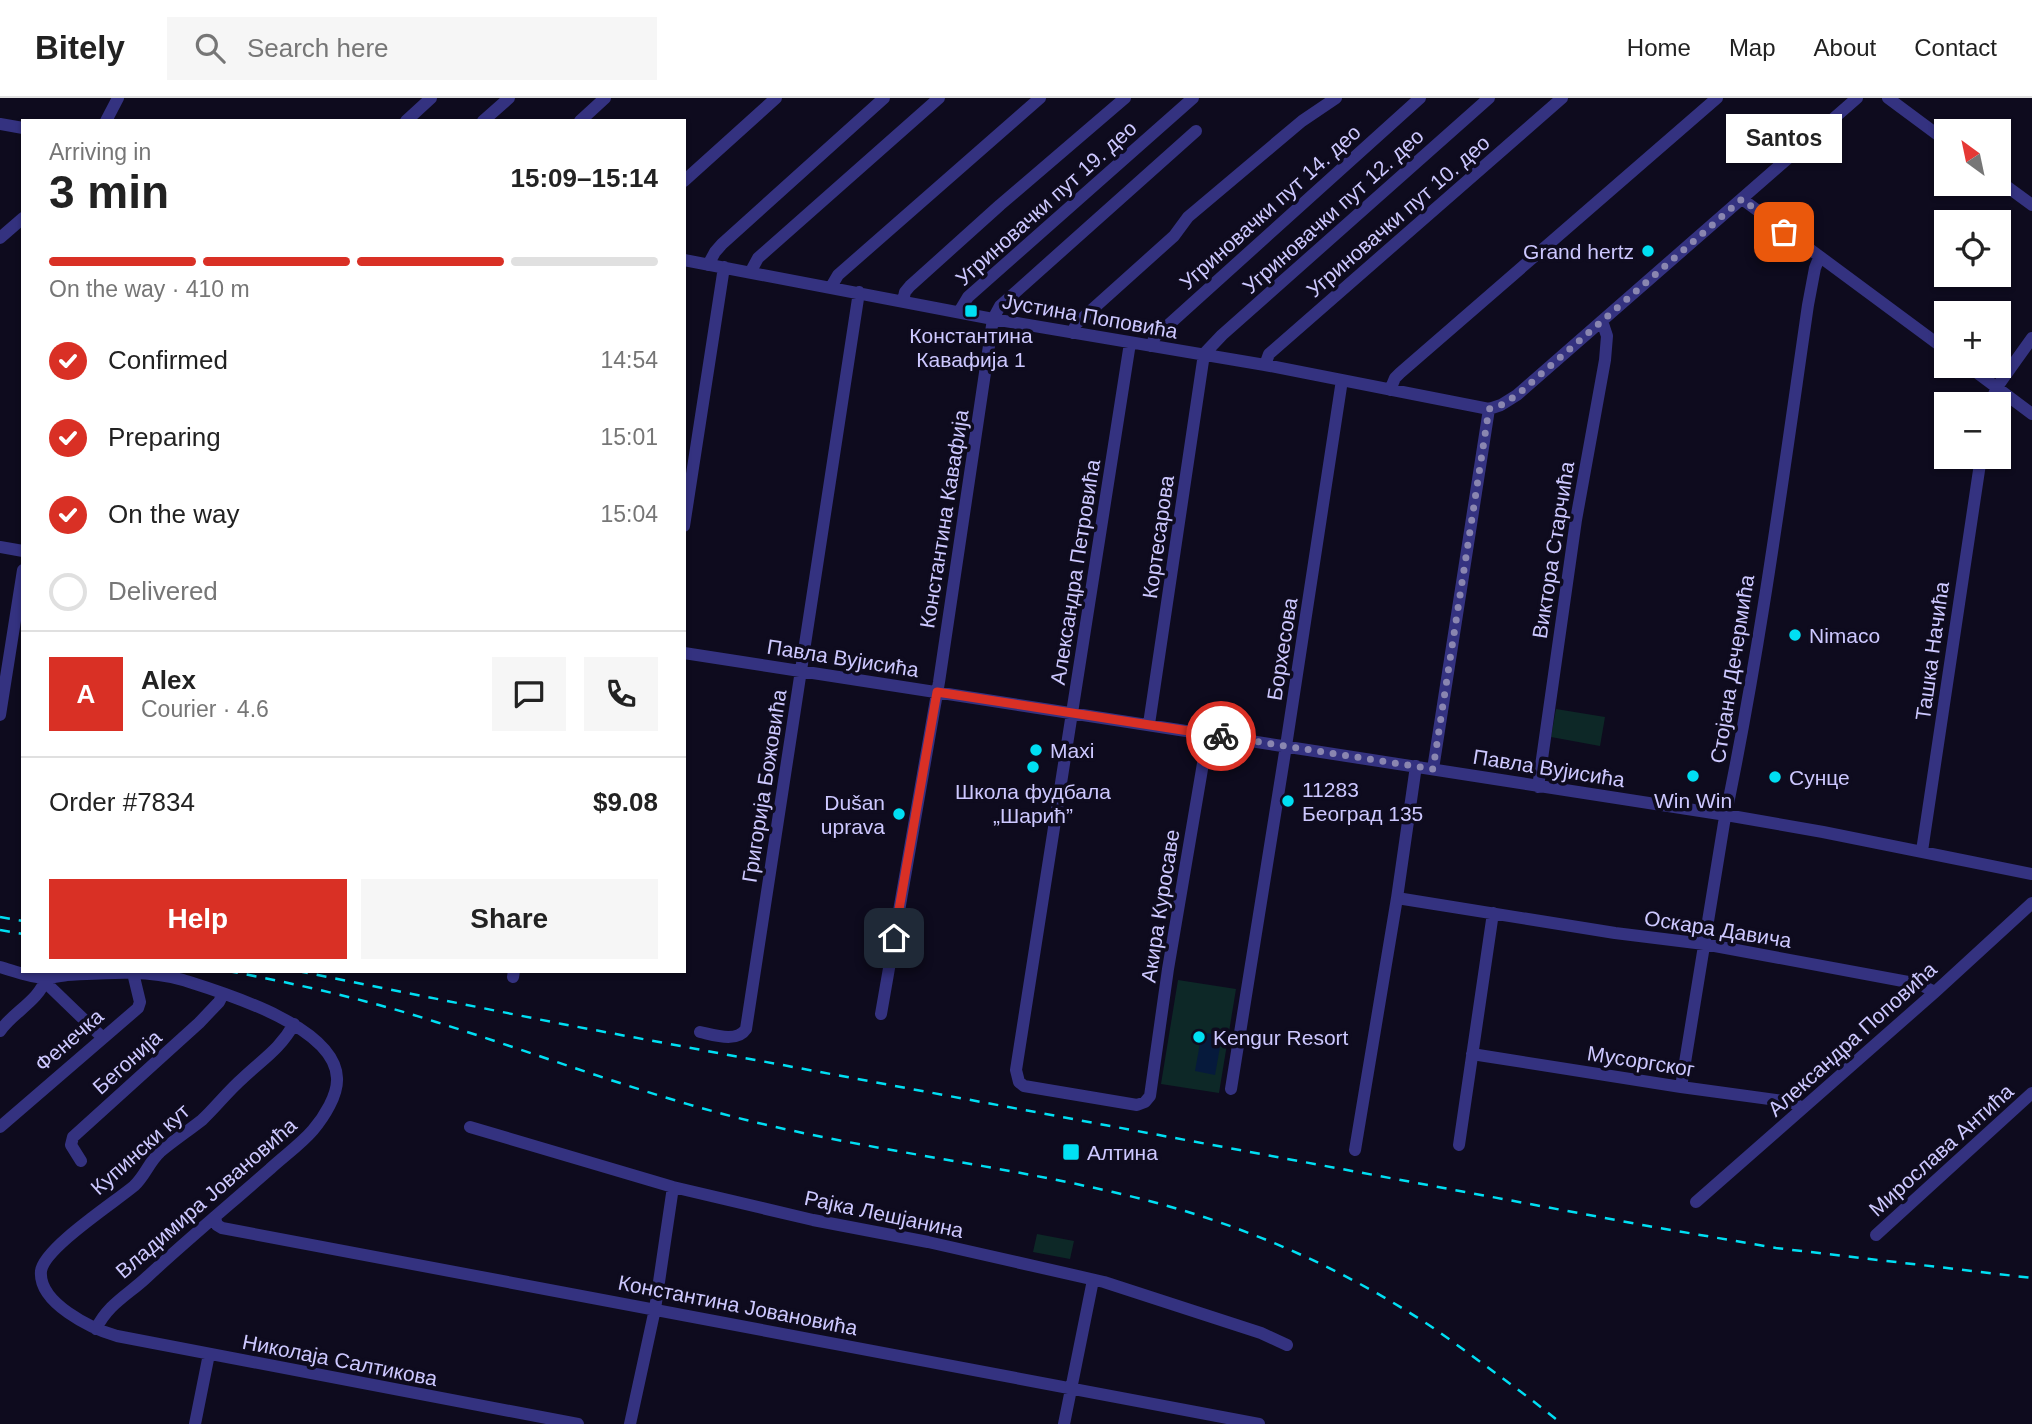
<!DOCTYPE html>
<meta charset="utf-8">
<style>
body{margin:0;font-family:Arial,sans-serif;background:#f6f6f6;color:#222;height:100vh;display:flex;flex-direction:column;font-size:26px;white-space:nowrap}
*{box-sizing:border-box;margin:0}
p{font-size:23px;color:#767676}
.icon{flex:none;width:38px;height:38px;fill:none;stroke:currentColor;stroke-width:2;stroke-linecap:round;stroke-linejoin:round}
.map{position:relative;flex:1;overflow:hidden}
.drawer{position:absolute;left:21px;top:21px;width:665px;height:854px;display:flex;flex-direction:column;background:#fff;border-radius:0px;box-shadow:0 2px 5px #0004}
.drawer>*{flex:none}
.needle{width:46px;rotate:327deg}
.tools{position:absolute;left:1934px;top:21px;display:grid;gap:14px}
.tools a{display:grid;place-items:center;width:77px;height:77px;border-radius:0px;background:#fff;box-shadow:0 2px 5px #0004;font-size:35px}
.pin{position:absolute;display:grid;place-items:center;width:60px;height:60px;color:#fff;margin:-30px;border-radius:14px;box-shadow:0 4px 10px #0006}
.courier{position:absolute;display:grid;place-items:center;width:70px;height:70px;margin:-35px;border:5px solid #d93025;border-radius:50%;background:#fff;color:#222;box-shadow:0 2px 9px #0007}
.bubble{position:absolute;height:49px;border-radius:0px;background:#fff;box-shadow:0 2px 5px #0004;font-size:23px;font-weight:700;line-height:49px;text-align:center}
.headline em{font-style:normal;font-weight:700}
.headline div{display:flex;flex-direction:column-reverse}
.headline{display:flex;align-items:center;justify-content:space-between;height:119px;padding:0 28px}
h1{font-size:46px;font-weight:700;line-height:52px}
.bar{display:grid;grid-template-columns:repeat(4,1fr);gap:10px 7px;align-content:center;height:84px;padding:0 28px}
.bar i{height:9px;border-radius:5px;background:#e0e0e0}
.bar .current{background:#d93025}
.bar p{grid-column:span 4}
.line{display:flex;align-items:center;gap:18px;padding:0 28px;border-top:2px solid #e0e0e0}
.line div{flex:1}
.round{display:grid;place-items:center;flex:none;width:74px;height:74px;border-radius:0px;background:#f6f6f6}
ol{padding:0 28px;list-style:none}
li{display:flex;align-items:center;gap:21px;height:77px}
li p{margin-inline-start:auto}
li .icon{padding:7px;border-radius:50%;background:#d93025;color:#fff;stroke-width:4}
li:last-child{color:#767676}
li i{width:38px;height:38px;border:4px solid #e0e0e0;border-radius:50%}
.button{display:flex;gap:14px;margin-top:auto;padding:14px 28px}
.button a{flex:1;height:80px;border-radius:0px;background:#d93025;color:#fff;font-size:28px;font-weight:700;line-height:80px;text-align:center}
.button a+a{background:#f6f6f6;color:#222}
header{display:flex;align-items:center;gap:42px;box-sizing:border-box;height:98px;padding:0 35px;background:#fff;border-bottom:2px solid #e0e0e0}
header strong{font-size:33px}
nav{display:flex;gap:38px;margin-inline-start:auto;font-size:24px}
.search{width:490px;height:63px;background:#f6f6f6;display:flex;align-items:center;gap:18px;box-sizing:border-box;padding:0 24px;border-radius:0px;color:#767676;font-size:26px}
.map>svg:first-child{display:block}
</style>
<header>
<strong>Bitely</strong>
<div class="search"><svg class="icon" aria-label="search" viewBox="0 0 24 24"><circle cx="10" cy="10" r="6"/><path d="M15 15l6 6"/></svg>Search here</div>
<nav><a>Home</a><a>Map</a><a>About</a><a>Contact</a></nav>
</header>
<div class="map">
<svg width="2032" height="1326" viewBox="0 0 2032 1326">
<rect width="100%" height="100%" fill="#0e0b1e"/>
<path fill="#0d2827" d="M1556,611l49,8 -5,29 -49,-9z
M1178,882l58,9 -17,104 -58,-9z
M1037,1136l37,7 -4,18 -37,-7z"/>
<path fill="#061a3c" d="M1202,934l20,4 -7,39 -20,-4z"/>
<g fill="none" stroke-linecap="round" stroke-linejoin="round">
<path stroke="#343280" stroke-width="12" d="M1888,0l58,43
M106,23l12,-23
M406,23l25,-23
M483,23l26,-23
M580,23l25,-23
M0,26l23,4
M1998,82l34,25
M684,83l92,-83
M1742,101l204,151
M0,140l23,-20
M684,162l309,59 272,46 224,44 12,-4 16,-10 340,-297
M708,167l7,-13 7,-8 162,-146
M751,173l7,-13 181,-160
M831,189l7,-12 202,-177
M903,203l2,-9 5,-6 90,-81 125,-107
M959,214l9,-15 225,-199
M1073,235l3,-9 98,-88 14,-19 114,-96 34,-23
M1130,245l-114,727 3,12 5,4 113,19 8,-3 5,-6 18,-127 40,-235
M1151,248l4,-9 265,-239
M1265,267l4,-11 293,-256
M1968,268l64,48
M1390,292l5,-12 5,-5 317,-275
M1990,306l7,-17 35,-49
M684,428l40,-259
M0,449l23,4
M684,555l1042,162 97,17 209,42
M0,617l23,-145
M1149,626l55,-370 18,-19 267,-237
M1433,671l56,-360
M1538,689l38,-267 29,-160 2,-24 -5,-15
M1922,753l59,-394
M1397,800l218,35 89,11 215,40 16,8
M0,869c14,4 31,11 46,11 7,0 14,-2 21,-3 38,-2 79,-6 116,5 41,13 152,46 154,98 1,17 -13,39 -24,52 -12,14 -29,26 -43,39 -41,36 -83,71 -123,108 -19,18 -39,27 -51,52
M513,879l1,-6
M45,884l57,55
M881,916l58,-332 54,-363 7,-13 196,-175
M294,926c-14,25 -31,35 -51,54 -15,13 -27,29 -41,42 -14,11 -29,21 -42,32 -11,10 -15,24 -26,34 -19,16 -90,62 -93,85 -3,32 51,58 76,65l461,88
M0,933c13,-19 39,-30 46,-53
M700,934c14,3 37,11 46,-3l113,-737
M1472,956l209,33 110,15 12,6
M1681,989l43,-264c36,-171 59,-346 84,-518l7,-37 4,-10
M1231,991l55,-343 56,-366
M0,1029l138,-119 2,-6 -7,-29
M470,1029l203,60 140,33 115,22 176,40 157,51 26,12
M1459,1047l34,-232
M1355,1052l42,-252 19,-132
M81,1063l-10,-16 2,-8 126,-114 20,-21 4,-8
M1696,1104l239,-210 97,-89
M215,1120l2,7 5,3 1037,196
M1876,1137l156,-142
M195,1326l14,-70
M630,1326l25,-115 18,-122
M1064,1326l29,-144"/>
<path stroke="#00dff3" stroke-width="2.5" stroke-dasharray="10 9" stroke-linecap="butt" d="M0,819l23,4
M0,832l23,4
M228,873c70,13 140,29 208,51 96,30 190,66 287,92 142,38 291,51 434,89 92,25 181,64 261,115 18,11 36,25 53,37 31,23 62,45 91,69
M298,873l264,53 1086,202 128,22 256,30"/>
</g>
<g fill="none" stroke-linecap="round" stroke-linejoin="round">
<path stroke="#8a86b0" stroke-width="7" stroke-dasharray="0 12.6" d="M1221,638l212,33 56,-360 12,-4 16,-10 225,-196 42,33"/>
<path stroke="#d93025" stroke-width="9" d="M894,840l43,-246 284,44"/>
</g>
<g fill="#00dff3" stroke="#0e0b1e" stroke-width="2.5">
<circle cx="1648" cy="153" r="7"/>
<rect x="964" y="206" width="14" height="14" rx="3.5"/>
<circle cx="1795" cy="537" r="7"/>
<circle cx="1036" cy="652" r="7"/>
<circle cx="1033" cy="669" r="7"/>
<circle cx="1693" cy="678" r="7"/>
<circle cx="1775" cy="679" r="7"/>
<circle cx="1288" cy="703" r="7"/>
<circle cx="899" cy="716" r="7"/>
<circle cx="1199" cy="939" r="7"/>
<rect x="1062" y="1045" width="18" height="18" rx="3.5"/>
</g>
<g text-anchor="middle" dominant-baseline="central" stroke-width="7" stroke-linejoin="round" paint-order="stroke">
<g font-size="21" fill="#cdc8ff" stroke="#0e0b1e">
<text transform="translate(1046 105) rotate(-42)">Угриновачки пут 19. део</text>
<text transform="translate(1270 109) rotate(-42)">Угриновачки пут 14. део</text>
<text transform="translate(1333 113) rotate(-42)">Угриновачки пут 12. део</text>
<text transform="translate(1398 118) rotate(-41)">Угриновачки пут 10. део</text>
<text transform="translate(1090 218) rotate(10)">Јустина Поповића</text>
<text transform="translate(944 421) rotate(-81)">Константина Кавафија</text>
<text transform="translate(1158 439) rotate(-82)">Кортесарова</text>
<text transform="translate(1553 452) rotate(-81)">Виктора Старчића</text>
<text transform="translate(1075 474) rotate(-81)">Александра Петровића</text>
<text transform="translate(1282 551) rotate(-81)">Борхесова</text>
<text transform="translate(1932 553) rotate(-82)">Ташка Начића</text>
<text transform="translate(843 560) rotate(9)">Павла Вујисића</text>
<text transform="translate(1732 571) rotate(-81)">Стојана Дечермића</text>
<text transform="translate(1549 670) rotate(9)">Павла Вујисића</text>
<text transform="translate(764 688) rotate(-81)">Григорија Божовића</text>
<text transform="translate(1160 808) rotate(-81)">Акира Куросаве</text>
<text transform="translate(1718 831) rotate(9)">Оскара Давича</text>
<text transform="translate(1852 941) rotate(-42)">Александра Поповића</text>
<text transform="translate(69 942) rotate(-41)">Фенечка</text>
<text transform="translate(1641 963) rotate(9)">Мусоргског</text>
<text transform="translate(127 964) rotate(-42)">Бегонија</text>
<text transform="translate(140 1051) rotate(-42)">Купински кут</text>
<text transform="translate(1941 1052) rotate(-42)">Мирослава Антића</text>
<text transform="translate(206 1100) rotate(-41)">Владимира Јовановића</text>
<text transform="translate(884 1116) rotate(12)">Рајка Лешјанина</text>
<text transform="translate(738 1207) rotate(11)">Константина Јовановића</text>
<text transform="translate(340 1262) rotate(11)">Николаја Салтикова</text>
</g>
<g font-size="21" fill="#cdc8ff" stroke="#0e0b1e" text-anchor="start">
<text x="1634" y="153" text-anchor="end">Grand hertz</text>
<text x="971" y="237" text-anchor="middle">Константина<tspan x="971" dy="24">Кавафија 1</tspan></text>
<text x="1809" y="537">Nimaco</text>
<text x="1050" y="652">Maxi</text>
<text x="1789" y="679">Сунце</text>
<text x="1302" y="691">11283<tspan x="1302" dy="24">Београд 135</tspan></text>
<text x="1033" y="693" text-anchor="middle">Школа фудбала<tspan x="1033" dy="24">„Шарић”</tspan></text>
<text x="1693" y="702" text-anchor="middle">Win Win</text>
<text x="885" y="704" text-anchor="end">Dušan<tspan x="885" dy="24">uprava</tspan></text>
<text x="1213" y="939">Kengur Resort</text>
<text x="1087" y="1054">Алтина</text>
</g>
</g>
</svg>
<div class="tools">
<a><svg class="needle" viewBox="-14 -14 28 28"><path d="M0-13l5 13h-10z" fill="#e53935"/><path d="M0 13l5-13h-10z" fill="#767676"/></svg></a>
<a><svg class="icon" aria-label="locate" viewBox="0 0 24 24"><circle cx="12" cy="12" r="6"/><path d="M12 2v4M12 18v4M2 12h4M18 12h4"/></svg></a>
<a>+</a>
<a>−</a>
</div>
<div class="pin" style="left:1784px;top:134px;background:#ea580c"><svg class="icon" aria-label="bag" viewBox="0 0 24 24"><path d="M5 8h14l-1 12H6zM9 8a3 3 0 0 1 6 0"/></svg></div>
<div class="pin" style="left:894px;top:840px;background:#1f2937"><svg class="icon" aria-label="home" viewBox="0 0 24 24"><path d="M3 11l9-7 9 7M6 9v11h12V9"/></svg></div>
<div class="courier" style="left:1221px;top:638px"><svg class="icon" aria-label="bike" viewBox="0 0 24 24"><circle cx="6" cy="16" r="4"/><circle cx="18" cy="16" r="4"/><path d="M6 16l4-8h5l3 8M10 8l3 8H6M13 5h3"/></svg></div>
<div class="bubble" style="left:1726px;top:16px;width:116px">Santos</div>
<section class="drawer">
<div class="headline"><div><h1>3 min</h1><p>Arriving in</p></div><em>15:09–15:14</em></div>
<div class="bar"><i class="current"></i><i class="current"></i><i class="current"></i><i></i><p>On the way · 410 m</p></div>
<ol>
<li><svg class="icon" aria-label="check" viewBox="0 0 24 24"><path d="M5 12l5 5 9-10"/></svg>Confirmed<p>14:54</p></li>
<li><svg class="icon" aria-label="check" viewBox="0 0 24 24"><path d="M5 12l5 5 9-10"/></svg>Preparing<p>15:01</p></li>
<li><svg class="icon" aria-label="check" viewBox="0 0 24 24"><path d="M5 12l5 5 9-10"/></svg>On the way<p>15:04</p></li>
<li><i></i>Delivered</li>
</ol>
<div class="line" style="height:126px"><b class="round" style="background:#d93025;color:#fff">A</b><div><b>Alex</b><p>Courier · 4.6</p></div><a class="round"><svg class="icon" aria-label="chat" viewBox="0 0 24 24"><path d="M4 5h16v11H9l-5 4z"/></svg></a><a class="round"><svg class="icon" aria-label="phone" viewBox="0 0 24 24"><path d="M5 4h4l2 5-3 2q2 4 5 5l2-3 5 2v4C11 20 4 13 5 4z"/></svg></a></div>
<div class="line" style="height:91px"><div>Order #7834</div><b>$9.08</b></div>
<div class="button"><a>Help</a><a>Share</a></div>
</section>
</div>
